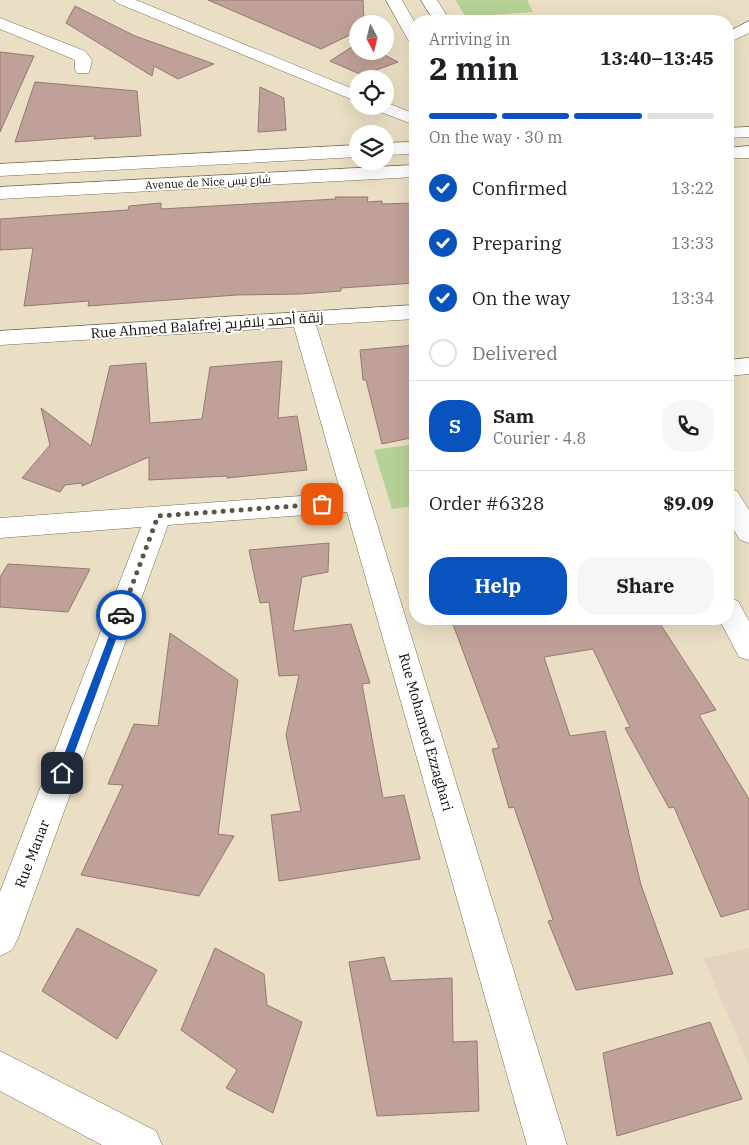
<!DOCTYPE html>
<meta charset="utf-8">
<style>
body{margin:0;font-family:"IBM Plex Serif",Cairo,serif;background:#f6f6f6;color:#202124;height:100vh;display:flex;flex-direction:column;font-size:19px;white-space:nowrap}
*{box-sizing:border-box;margin:0}
p{font-size:16px;color:#757577}
.icon{flex:none;width:28px;height:28px;fill:none;stroke:currentColor;stroke-width:2;stroke-linecap:round;stroke-linejoin:round}
.map{position:relative;flex:1;overflow:hidden}
.details{position:absolute;left:409px;top:15px;width:325px;height:610px;display:flex;flex-direction:column;background:#fff;border-radius:20px;box-shadow:0 5px 20px #0002}
.details>*{flex:none}
.needle{width:32px;rotate:173deg}
.fabs{position:absolute;left:349px;top:15px;display:grid;gap:10px}
.fabs a{display:grid;place-items:center;width:45px;height:45px;border-radius:50%;background:#fff;box-shadow:0 5px 20px #0002;font-size:25px}
.pin{position:absolute;display:grid;place-items:center;width:42px;height:42px;color:#fff;margin:-21px;border-radius:10px;box-shadow:0 2px 8px #0006}
.courier{position:absolute;display:grid;place-items:center;width:50px;height:50px;margin:-25px;border:4px solid #0853bd;border-radius:50%;background:#fff;color:#222;box-shadow:0 1px 6px #0007}
.head em{font-style:normal;font-weight:700}
.head div{display:flex;flex-direction:column-reverse}
.head{display:flex;align-items:center;justify-content:space-between;height:85px;padding:0 20px}
h1{font-size:32px;font-weight:700;line-height:38px}
.bar{display:grid;grid-template-columns:repeat(4,1fr);gap:8px 5px;align-content:center;height:60px;padding:0 20px}
.bar i{height:6px;border-radius:4px;background:#e0e0e0}
.bar .on{background:#0853bd}
.bar p{grid-column:span 4}
.line{display:flex;align-items:center;gap:12px;padding:0 20px;border-top:1px solid #e0e0e0}
.line div{flex:1}
.round{display:grid;place-items:center;flex:none;width:52px;height:52px;border-radius:20px;background:#f6f6f6}
ol{padding:0 20px;list-style:none}
li{display:flex;align-items:center;gap:15px;height:55px}
li p{margin-inline-start:auto}
li .icon{padding:5px;border-radius:50%;background:#0853bd;color:#fff;stroke-width:4}
li:last-child{color:#757577}
li i{width:28px;height:28px;border:2px solid #e0e0e0;border-radius:50%}
.primary-button{display:flex;gap:10px;margin-top:auto;padding:10px 20px}
.primary-button a{flex:1;height:58px;border-radius:20px;background:#0853bd;color:#fff;font-size:20px;font-weight:700;line-height:58px;text-align:center}
.primary-button a+a{background:#f6f6f6;color:#202124}
.map>svg:first-child{display:block}
</style>
<div class="map">
<svg width="749" height="1145" viewBox="0 0 749 1145">
<rect width="100%" height="100%" fill="#eadfc4"/>
<path fill="#e3d4c1" d="M749,948v117l-45,-106z"/>
<path fill="#b6d196" d="M455,0h72l6,12 -67,5z
M415,444v62l-23,3 -18,-59z"/>
<path fill="#c0a199" stroke="#957870" d="M208,0h155l1,24h-6v7l-37,18z
M75,6l60,30 79,28 -36,15 -24,-13 -2,10 -86,-53z
M358,43v8h19l21,11 -36,13 -32,-14z
M0,52l34,4 -34,76z
M35,82l102,9 4,45 -47,3 1,-3 -80,6z
M260,87l24,11 2,32 -28,2z
M335,197h33l-1,5 15,-1v3l33,-1v80l-74,5v3l-41,3 -63,1 -149,11 1,-5 -65,5 9,-58 -33,2v-31l128,-9 1,-4 32,-3v6l175,-10z
M415,345v92l-33,7 -16,-64h-3l-3,-30z
M282,361l-4,57 19,-2 10,54 -80,8v-2l-78,4v-23l-67,29v-3l-17,2 -5,7 -38,-14 28,-33 -9,-37 50,38 19,-80 36,-3 4,60 52,-4 8,-52z
M329,543l-1,29 -26,5 -9,54 58,-7 19,59 -8,1 21,114 21,-3 16,64 -141,22 -8,-66 30,-4 -15,-76 13,-60 -20,1 -10,-74 -9,1 -11,-53z
M8,564l82,5 -22,43 -68,-5v-30z
M451,619h206l59,91 -17,5 50,84v110l-28,8 -47,-110 -5,1 -44,-80 5,-1 -37,-78 -49,8 26,79 35,-5 36,154 32,89 -97,16 -28,-69 5,-1 -39,-113 -5,1 -17,-59 7,-1z
M170,633l68,47 -20,154 16,2 -35,60 -118,-21 42,-90 -15,-1 26,-60 24,2z
M77,928l80,42 -40,69 -75,-48z
M215,948l49,26 3,31 35,17 -29,91 -47,-25 11,-18 -56,-40z
M384,957l7,24 61,-3 1,64 24,-1 2,70 -102,5 -28,-154z
M710,1022l32,77 -125,37 -14,-83z"/>
<g fill="none" stroke-linecap="round" stroke-linejoin="round">
<defs>
<path id="street" d="M0,18l85,33 7,9 -3,13h-12l-2,-4v-8l-2,-2 -73,-30z
M749,21v12l-21,10v-11z
M415,305v14l-99,6 251,820h-40l-180,-633 -179,13 -150,413 -6,12 -12,6v-64l141,-365 -141,11v-20l341,-25 -47,-166 -294,18v-14z
M749,358v16l-21,2v-16z
M0,1051l156,80 6,14h-60l-102,-54z"/>
<path id="secondary" d="M114,0h22l222,91v11l-241,-99z
M386,0h16l13,23v20l-6,-2 -2,-3z
M421,0h16l13,21h-16z
M385,102l30,12v11l-40,-15 -3,-4h13z
M749,127v10l-21,1v-10z
M415,142v12l-30,1v-12z
M358,145v12l-358,19v-12z
M749,146v12h-21v-10z
M415,165v12l-415,22v-12z
M728,488l9,3 12,19v33l-9,-3 -12,-20z
M728,598l10,3 11,20v39l-10,-3 -20,-38h9z"/>
</defs>
<use href="#street" stroke="#776d55" stroke-width="1"/>
<use href="#secondary" stroke="#776d55" stroke-width="1"/>
<use href="#street" fill="#fff" fill-rule="evenodd"/>
<use href="#secondary" fill="#fff" fill-rule="evenodd"/>
</g>
<path fill="#0853bd" d="M121,612l4,3 -58,158 -5,4 -5,-4 60,-158z"/>
<g fill="none" stroke-linecap="round" stroke-linejoin="round">
<path stroke="#5c5547" stroke-width="5" stroke-dasharray="0 9" d="M121,615l37,-99 164,-12"/>
</g>
<g text-anchor="middle" dominant-baseline="central" stroke-width="4" stroke-linejoin="round" paint-order="stroke">
<g font-size="11" fill="#0f0b04" stroke="#fff">
<text transform="translate(208 182) rotate(-3)">Avenue de Nice شارع نيس</text>
</g>
<g font-size="14" fill="#0f0b04" stroke="#fff">
<text transform="translate(207 325) rotate(-4)">Rue Ahmed Balafrej زنقة أحمد بلافريج</text>
<text transform="translate(426 732) rotate(74)">Rue Mohamed Ezzaghari</text>
<text transform="translate(32 854) rotate(-69)">Rue Manar</text>
</g>
</g>
</svg>
<div class="fabs">
<a><svg class="needle" viewBox="-14 -14 28 28"><path d="M0-13l5 13h-10z" fill="#e53935"/><path d="M0 13l5-13h-10z" fill="#757577"/></svg></a>
<a><svg class="icon" aria-label="locate" viewBox="0 0 24 24"><circle cx="12" cy="12" r="6"/><path d="M12 2v4M12 18v4M2 12h4M18 12h4"/></svg></a>
<a><svg class="icon" aria-label="layers" viewBox="0 0 24 24"><path d="M12 4l9 5-9 5-9-5zM3 14l9 5 9-5"/></svg></a>
</div>
<div class="pin" style="left:322px;top:504px;background:#ea580c"><svg class="icon" aria-label="bag" viewBox="0 0 24 24"><path d="M5 8h14l-1 12H6zM9 8a3 3 0 0 1 6 0"/></svg></div>
<div class="pin" style="left:62px;top:773px;background:#1f2937"><svg class="icon" aria-label="home" viewBox="0 0 24 24"><path d="M3 11l9-7 9 7M6 9v11h12V9"/></svg></div>
<div class="courier" style="left:121px;top:615px"><svg class="icon" aria-label="car" viewBox="0 0 24 24"><path d="M5 17H2v-5l4-1 3-4h7l3 4 3 1v5h-3M9 17h6M6 11h13"/><circle cx="7" cy="17" r="2"/><circle cx="17" cy="17" r="2"/></svg></div>
<section class="details">
<div class="head"><div><h1>2 min</h1><p>Arriving in</p></div><em>13:40–13:45</em></div>
<div class="bar"><i class="on"></i><i class="on"></i><i class="on"></i><i></i><p>On the way · 30 m</p></div>
<ol>
<li><svg class="icon" aria-label="check" viewBox="0 0 24 24"><path d="M5 12l5 5 9-10"/></svg>Confirmed<p>13:22</p></li>
<li><svg class="icon" aria-label="check" viewBox="0 0 24 24"><path d="M5 12l5 5 9-10"/></svg>Preparing<p>13:33</p></li>
<li><svg class="icon" aria-label="check" viewBox="0 0 24 24"><path d="M5 12l5 5 9-10"/></svg>On the way<p>13:34</p></li>
<li><i></i>Delivered</li>
</ol>
<div class="line" style="height:90px"><b class="round" style="background:#0853bd;color:#fff">S</b><div><b>Sam</b><p>Courier · 4.8</p></div><a class="round"><svg class="icon" aria-label="phone" viewBox="0 0 24 24"><path d="M5 4h4l2 5-3 2q2 4 5 5l2-3 5 2v4C11 20 4 13 5 4z"/></svg></a></div>
<div class="line" style="height:65px"><div>Order #6328</div><b>$9.09</b></div>
<div class="primary-button"><a>Help</a><a>Share</a></div>
</section>
</div>
